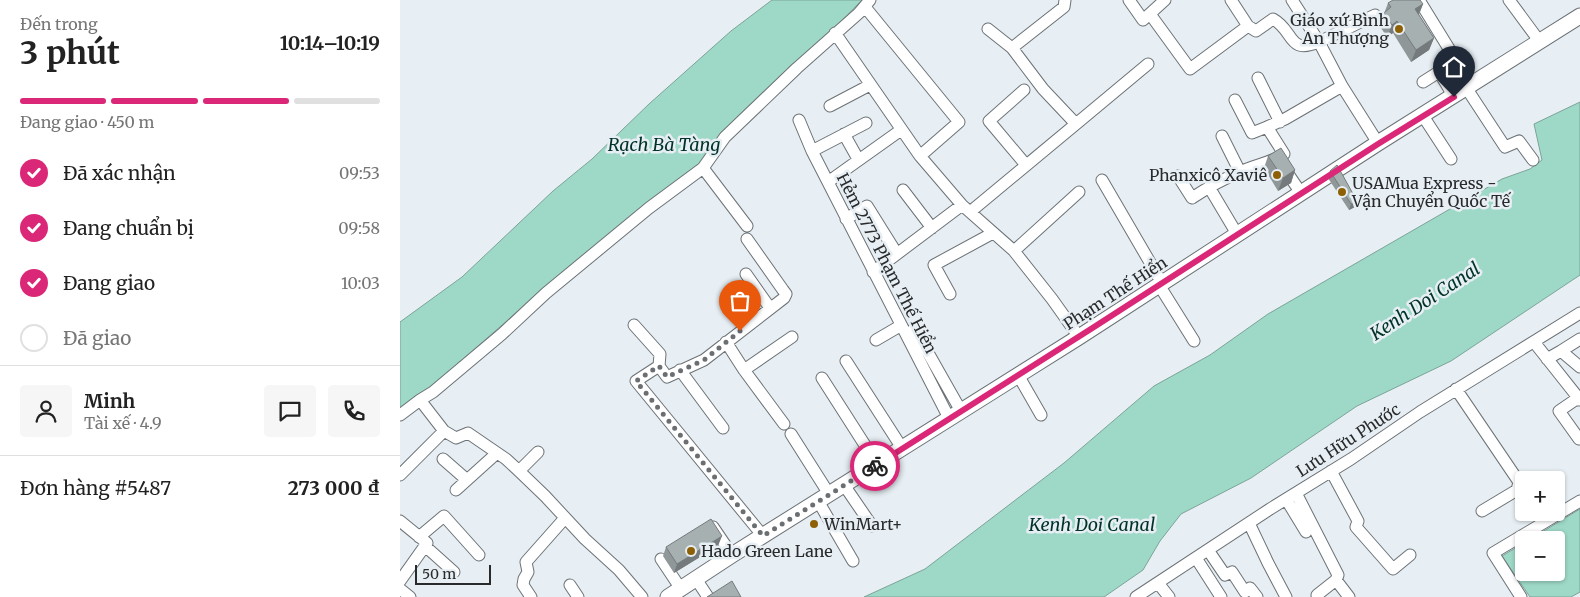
<!DOCTYPE html>
<html lang="vi">
<meta charset="utf-8">
<style>
body{margin:0;font-family:Merriweather,serif;background:#f6f6f6;color:#222;height:100vh;display:flex;flex-direction:column;font-size:19px;white-space:nowrap}
*{box-sizing:border-box;margin:0}
p{font-size:16px;color:#767676}
.icon{flex:none;width:28px;height:28px;fill:none;stroke:currentColor;stroke-width:2;stroke-linecap:round;stroke-linejoin:round}
.map{position:relative;flex:1;overflow:hidden}
.details{display:flex;flex-direction:column;background:#fff;width:400px}
.details>*{flex:none}
.controls{position:absolute;left:1115px;top:471px;display:grid;gap:10px}
.controls a{display:grid;place-items:center;width:50px;height:50px;border-radius:5px;background:#fff;box-shadow:0 1px 4px #0004;font-size:25px}
.scale{position:absolute;left:15px;bottom:12px;width:76px;box-sizing:border-box;padding-left:5px;border:2px solid #282a2c;border-top:0;font-size:14px;line-height:18px;white-space:nowrap;color:#282a2c;-webkit-text-stroke:4px #e7eff4;paint-order:stroke}
.pin{position:absolute;display:grid;place-items:center;width:42px;height:42px;color:#fff;margin:-51px -21px;border-radius:50% 50% 50% 0;rotate:-45deg;box-shadow:0 0 5px #0007}
.pin .icon{rotate:45deg}
.courier{position:absolute;display:grid;place-items:center;width:50px;height:50px;margin:-25px;border:4px solid #db2777;border-radius:50%;background:#fff;color:#222;box-shadow:0 1px 6px #0007}
.summary em{font-style:normal;font-weight:700}
.summary div{display:flex;flex-direction:column-reverse}
.summary{display:flex;align-items:center;justify-content:space-between;height:85px;padding:0 20px}
h1{font-size:32px;font-weight:700;line-height:38px}
.bar{display:grid;grid-template-columns:repeat(4,1fr);gap:8px 5px;align-content:center;height:60px;padding:0 20px}
.bar i{height:6px;border-radius:4px;background:#e0e0e0}
.bar .selected{background:#db2777}
.bar p{grid-column:span 4}
.line{display:flex;align-items:center;gap:12px;padding:0 20px;border-top:1px solid #e0e0e0}
.line div{flex:1}
.round{display:grid;place-items:center;flex:none;width:52px;height:52px;border-radius:5px;background:#f6f6f6}
ol{padding:0 20px;list-style:none}
li{display:flex;align-items:center;gap:15px;height:55px}
li p{margin-inline-start:auto}
li .icon{padding:5px;border-radius:50%;background:#db2777;color:#fff;stroke-width:4}
li:last-child{color:#767676}
li i{width:28px;height:28px;border:2px solid #e0e0e0;border-radius:50%}
main{display:flex;flex:1;min-height:0}
.map>svg:first-child{display:block}
</style>
<main>
<section class="details">
<div class="summary"><div><h1>3 phút</h1><p>Đến trong</p></div><em>10:14–10:19</em></div>
<div class="bar"><i class="selected"></i><i class="selected"></i><i class="selected"></i><i></i><p>Đang giao · 450 m</p></div>
<ol>
<li><svg class="icon" aria-label="check" viewBox="0 0 24 24"><path d="M5 12l5 5 9-10"/></svg>Đã xác nhận<p>09:53</p></li>
<li><svg class="icon" aria-label="check" viewBox="0 0 24 24"><path d="M5 12l5 5 9-10"/></svg>Đang chuẩn bị<p>09:58</p></li>
<li><svg class="icon" aria-label="check" viewBox="0 0 24 24"><path d="M5 12l5 5 9-10"/></svg>Đang giao<p>10:03</p></li>
<li><i></i>Đã giao</li>
</ol>
<div class="line" style="height:90px"><a class="round"><svg class="icon" aria-label="person" viewBox="0 0 24 24"><circle cx="12" cy="8" r="4"/><path d="M4 21q1-7 8-7t8 7"/></svg></a><div><b>Minh</b><p>Tài xế · 4.9</p></div><a class="round"><svg class="icon" aria-label="chat" viewBox="0 0 24 24"><path d="M4 5h16v11H9l-5 4z"/></svg></a><a class="round"><svg class="icon" aria-label="phone" viewBox="0 0 24 24"><path d="M5 4h4l2 5-3 2q2 4 5 5l2-3 5 2v4C11 20 4 13 5 4z"/></svg></a></div>
<div class="line" style="height:65px"><div>Đơn hàng #5487</div><b>273 000 ₫</b></div>
</section>
<div class="map">
<svg width="1180" height="597" viewBox="0 0 1180 597">
<rect width="100%" height="100%" fill="#e7eff4"/>
<path fill="#9ed8c6" stroke="#7ba498" d="M372,0h90l-166,170 -147,114 -119,104 -30,23v-89l62,-45 91,-86 39,-32 57,-55 82,-73z
M1180,102v173l-129,86 -94,45 -106,72 -70,36 -21,27 -17,29 -39,27h-240l61,-28 139,-106 90,-77 56,-31 58,-41 234,-135 28,-10 12,-9 -8,-36z
M1180,509v83l-9,5h-41l-28,-41 22,-13v29h32v-32h-27z"/>
<g fill="none" stroke-linecap="round" stroke-linejoin="round">
<defs>
<path id="minor" d="M729,0l14,20 22,-20
M831,0l17,26 8,5 17,-12c22,12 14,36 46,23l-27,-42
M1019,0l53,86
M1109,0l31,42
M465,7l94,115 -39,34
M750,14l40,55 58,-43
M975,15l-56,27 23,44 36,57
M435,33l85,123 42,49 52,46 38,48 27,38
M612,48l52,-41 1,-7
M1039,72l15,25
M858,78l22,44
M1023,82l33,-21
M1067,89l38,58 14,-6 14,19
M624,90l-35,31 37,44
M835,100l17,33 15,-6
M430,106l40,-21
M1023,116l28,43
M399,120l13,31 137,267
M676,124l72,-60
M444,134l14,25
M822,136l18,36
M412,151l54,-28
M303,168l44,58
M884,168l17,25
M778,176l14,22c15,-10 31,-19 48,-26 14,-7 31,-9 44,-18l-17,-27 18,-8 57,-33
M702,180l60,103
M428,182l73,-52
M809,187l28,47
M503,190l29,38
M570,212l106,-88 -33,-35 -31,-41 -24,-19
M446,219l21,-13 30,48
M347,239l36,51 3,4 -2,4 -80,62 -37,17 -8,-11 -23,15 127,155
M614,251l65,-59
M473,272l89,-67
M346,274l24,34
M759,285l35,56
M550,294l-16,-29 59,-32
M234,325l26,29 -1,12
M514,328l47,83
M476,340l24,-14
M326,342l18,28 40,54
M1134,342l46,58
M1161,351l19,-12
M1147,359l14,-8 19,16
M446,361l56,87
M280,370l43,58
M344,370l48,-33
M618,375l23,40
M422,378l55,86
M1056,389l63,93 -2,8 -35,21
M1178,398l-19,13 20,28
M0,415l20,-15
M391,434l38,60
M43,459l24,21
M119,471l19,-19
M931,471l27,50 -2,6 37,42 17,-14
M0,475l44,-44
M444,485l28,41
M56,490l41,-37
M896,493l42,82 -2,5 13,17
M886,499l20,33
M418,501l35,60
M0,521l27,22 -27,38
M849,523l19,40 18,34
M313,527l19,28
M19,537l25,-21 35,39
M25,546l29,26
M808,550l17,25 7,-3 13,20 5,-4 7,9
M796,558l25,39
M261,559l20,30
M296,579l12,18
M758,583l11,14
M170,585l8,12
M0,589l10,8
M917,595l19,-15
M131,597l-8,-12 1,-6 4,-7 -2,-10 39,-44
M242,597l-23,-27 -34,-31 -40,-43 -26,-25 -13,-12 -38,-26 -12,5 -12,-7 -24,-31 13,-8 69,-58 44,-41 103,-85 54,-40 22,-31 72,-69 62,-55 11,-13
M736,597l134,-88 81,-50 69,-47 160,-99
M1121,597l-28,-44 87,-52"/>
<path id="major" d="M268,597l64,-42 347,-218 299,-194 202,-127"/>
</defs>
<use href="#minor" stroke="#6c7276" stroke-width="13"/>
<use href="#major" stroke="#6c7276" stroke-width="17"/>
<use href="#minor" stroke="#fff" stroke-width="11"/>
<use href="#major" stroke="#fff" stroke-width="15"/>
</g>
<path fill="#909798" d="M988,3l35,1 -4,11 15,23 -5,12 -18,12 -18,-29 -6,4 -8,-12 5,-12 1,-2z
M868,156l27,14 -4,13 -13,8 -14,-23z
M930,171l25,36 -6,3 -21,-32z
M318,546l-44,27 -11,-17 3,-9z"/>
<path fill="#757b7c" d="M1023,4l-5,12 -3,-7z
M997,21l-4,12 -6,4 5,-12z
M1034,38l-5,12 -18,12 5,-12z
M895,170l-4,13 -13,8 5,-13z
M957,201l-2,6 -6,3 2,-6z
M322,536l-4,10 -44,27 3,-9z"/>
<path fill="#a7b0b1" stroke="#757b7c" d="M993,0h27l3,4 -8,5 19,29 -18,12 -19,-29 -5,4 -8,-12 7,-6 -3,-4z
M881,148l14,22 -12,8 -15,-22z
M937,165l20,36 -6,3 -21,-33z
M311,519l11,17 -45,28 -11,-17z
M332,581l9,16h-34z"/>
<g fill="none" stroke-linecap="round" stroke-linejoin="round">
<path stroke="#6b6f72" stroke-width="5" stroke-dasharray="0 9" d="M340,331l-36,29 -37,17 -8,-11 -23,15 127,155 112,-70"/>
<path stroke="#db2777" stroke-width="6" d="M475,466l219,-139 284,-183 76,-47"/>
</g>
<g fill="#8d6006" stroke="#e7eff4" stroke-width="2">
<circle cx="999" cy="29" r="5"/>
<circle cx="877" cy="175" r="5"/>
<circle cx="942" cy="192" r="5"/>
<circle cx="414" cy="524" r="5"/>
<circle cx="291" cy="551" r="5"/>
</g>
<g text-anchor="middle" dominant-baseline="central" stroke-width="5" stroke-linejoin="round" paint-order="stroke">
<g font-size="16" fill="#282a2c" stroke="#e7eff4" text-anchor="start">
<text x="989" y="20" text-anchor="end">Giáo xứ Bình<tspan x="989" dy="18">An Thượng</tspan></text>
<text x="867" y="175" text-anchor="end">Phanxicô Xaviê</text>
<text x="952" y="183">USAMua Express -<tspan x="952" dy="18">Vận Chuyển Quốc Tế</tspan></text>
<text x="424" y="524">WinMart+</text>
<text x="301" y="551">Hado Green Lane</text>
</g>
<g font-size="16" fill="#282a2c" stroke="#e7eff4">
<text transform="translate(487 263) rotate(63)">Hẻm 2773 Phạm Thế Hiển</text>
<text transform="translate(715 293) rotate(-33)">Phạm Thế Hiển</text>
<text transform="translate(948 440) rotate(-33)">Lưu Hữu Phước</text>
</g>
<g font-size="18" font-style="italic" fill="#003328" stroke="#e7eff4">
<text x="264" y="144">Rạch Bà Tàng</text>
<text transform="translate(1025 301) rotate(-33)">Kenh Doi Canal</text>
<text x="692" y="524">Kenh Doi Canal</text>
</g>
</g>
</svg>
<div class="controls">
<a>+</a>
<a>−</a>
</div>
<div class="scale">50 m</div>
<div class="pin" style="left:340px;top:331px;background:#ea580c"><svg class="icon" aria-label="bag" viewBox="0 0 24 24"><path d="M5 8h14l-1 12H6zM9 8a3 3 0 0 1 6 0"/></svg></div>
<div class="pin" style="left:1054px;top:97px;background:#1f2937"><svg class="icon" aria-label="home" viewBox="0 0 24 24"><path d="M3 11l9-7 9 7M6 9v11h12V9"/></svg></div>
<div class="courier" style="left:475px;top:466px"><svg class="icon" aria-label="bike" viewBox="0 0 24 24"><circle cx="6" cy="16" r="4"/><circle cx="18" cy="16" r="4"/><path d="M6 16l4-8h5l3 8M10 8l3 8H6M13 5h3"/></svg></div>
</div>
</main>
